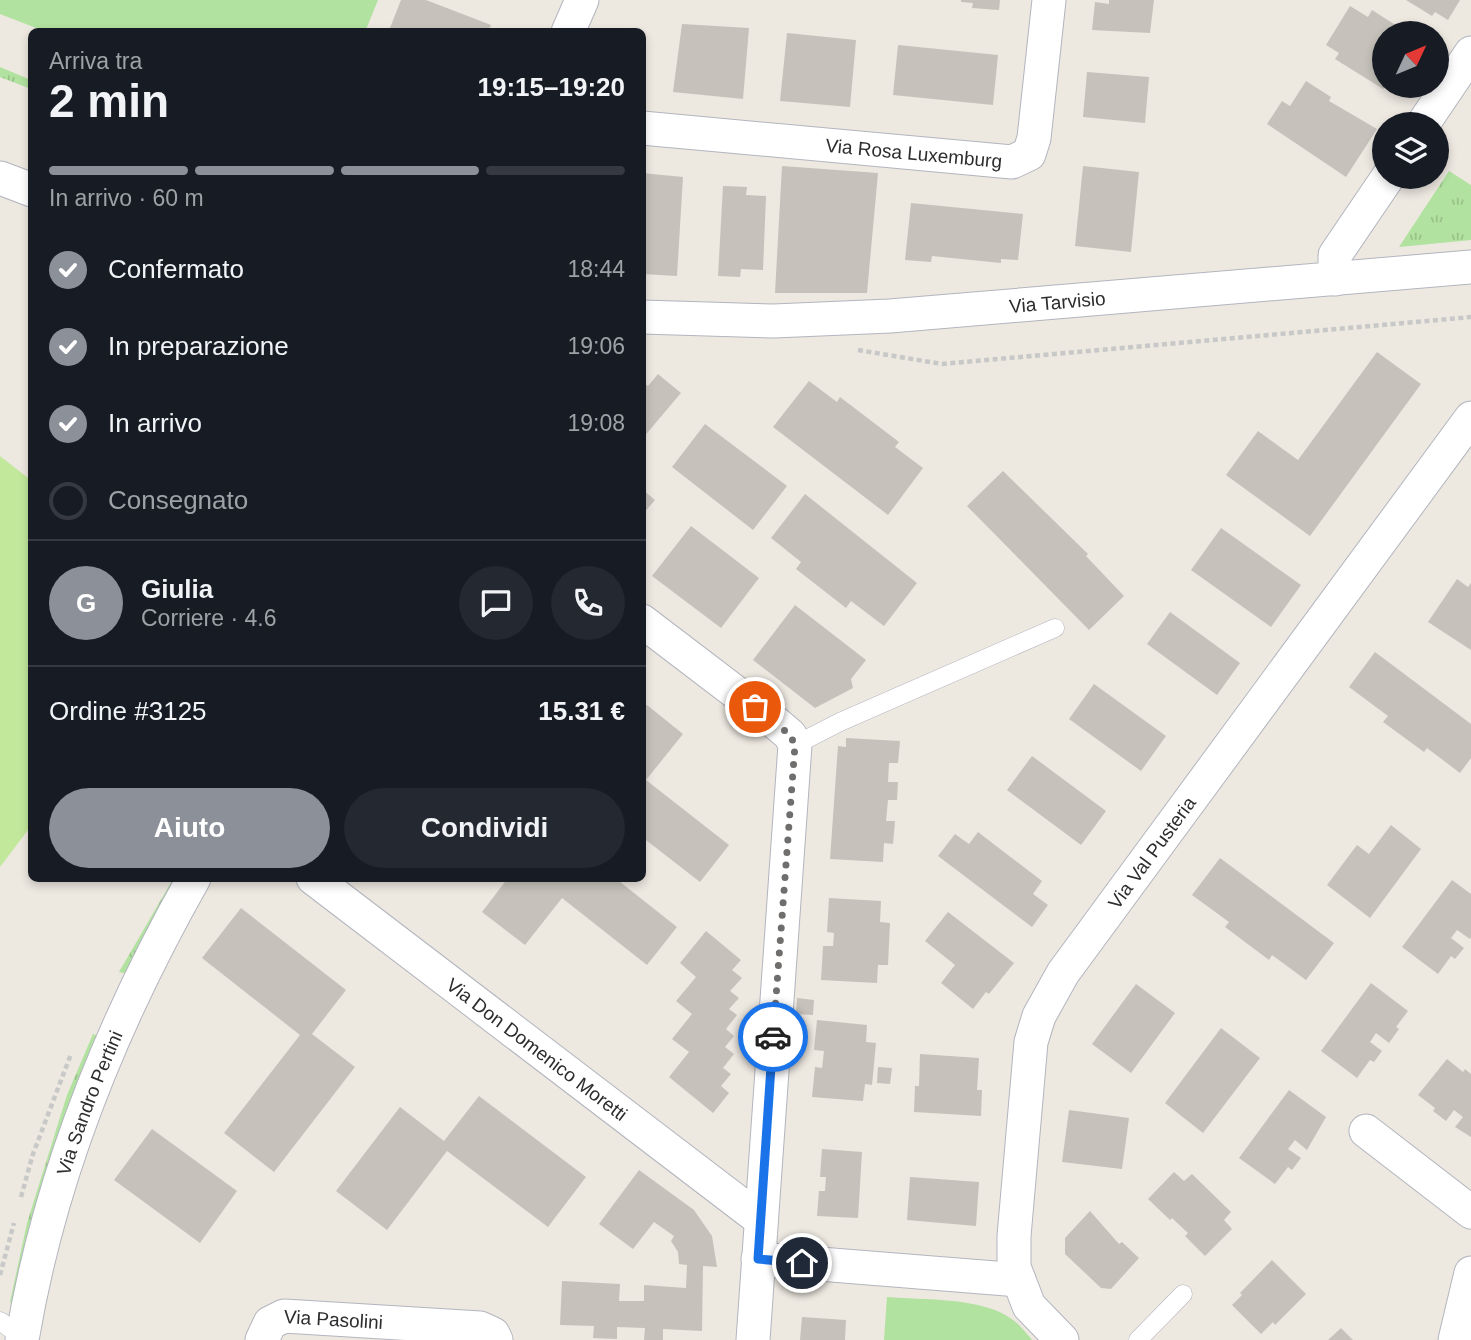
<!DOCTYPE html>
<html lang="it">
<meta charset="utf-8">
<style>
body{margin:0;font-family:Helvetica,sans-serif;background:#242831;color:#f1f3f6;height:100vh;display:flex;flex-direction:column;font-size:26px;white-space:nowrap}
*{box-sizing:border-box;margin:0}
p{font-size:23px;color:#9ea1a6}
.icon{flex:none;width:38px;height:38px;fill:none;stroke:currentColor;stroke-width:2;stroke-linecap:round;stroke-linejoin:round}
.map{position:relative;flex:1;overflow:hidden}
.drawer{position:absolute;left:28px;top:28px;width:618px;height:854px;display:flex;flex-direction:column;background:#171b24;border-radius:10px;box-shadow:0 4px 10px #0003}
.drawer>*{flex:none}
.needle{width:46px;rotate:46deg}
.fabs{position:absolute;left:1372px;top:21px;display:grid;gap:14px}
.fabs a{display:grid;place-items:center;width:77px;height:77px;border-radius:50%;background:#171b24;box-shadow:0 4px 10px #0003;font-size:35px}
.pin{position:absolute;display:grid;place-items:center;width:60px;height:60px;color:#fff;margin:-30px;border:4px solid #fff;border-radius:50%;box-shadow:0 2px 7px #0007}
.courier{position:absolute;display:grid;place-items:center;width:70px;height:70px;margin:-35px;border:5px solid #1a73e8;border-radius:50%;background:#fff;color:#222;box-shadow:0 2px 9px #0007}
.overview em{font-style:normal;font-weight:700}
.overview div{display:flex;flex-direction:column-reverse}
.overview{display:flex;align-items:center;justify-content:space-between;height:119px;padding:0 21px}
h1{font-size:46px;font-weight:700;line-height:52px}
.bar{display:grid;grid-template-columns:repeat(4,1fr);gap:10px 7px;align-content:center;height:84px;padding:0 21px}
.bar i{height:9px;border-radius:5px;background:#363941}
.bar .current{background:#8c9099}
.bar p{grid-column:span 4}
.line{display:flex;align-items:center;gap:18px;padding:0 21px;border-top:2px solid #363941}
.line div{flex:1}
.round{display:grid;place-items:center;flex:none;width:74px;height:74px;border-radius:37px;background:#242831}
ol{padding:0 21px;list-style:none}
li{display:flex;align-items:center;gap:21px;height:77px}
li p{margin-inline-start:auto}
li .icon{padding:7px;border-radius:50%;background:#8c9099;color:#fff;stroke-width:4}
li:last-child{color:#9ea1a6}
li i{width:38px;height:38px;border:4px solid #363941;border-radius:50%}
.cta{display:flex;gap:14px;margin-top:auto;padding:14px 21px}
.cta a{flex:1;height:80px;border-radius:42px;background:#8c9099;color:#fff;font-size:28px;font-weight:700;line-height:80px;text-align:center}
.cta a+a{background:#242831;color:#f1f3f6}
.map>svg:first-child{display:block}
</style>
<div class="map">
<svg width="1471" height="1340" viewBox="0 0 1471 1340">
<defs>
<pattern id="grass-tufts" width="24" height="20" patternUnits="userSpaceOnUse" patternTransform="scale(1.75)"><rect width="24" height="20" fill="#b1e29f"/><path d="M3 7l-1-3M5 7V3M7 7l1-3M15 17l-1-3M17 17v-4M19 17l1-3" fill="none" stroke="#99c289"/></pattern>
</defs>
<rect width="100%" height="100%" fill="#ede8e0"/>
<path fill="url(#grass-tufts)" d="M0,67l31,13v9l-31,-12z
M1449,171l22,14v55l-72,7z
M173,879h8l-54,95 -8,-2z
M93,1034l6,2 -84,271 -5,-5 17,-79 40,-128z"/>
<path fill="#b1e29f" d="M0,0h378l-13,32 -321,-1 -44,-17z
M887,1297c36,3 97,0 126,23 7,5 13,13 19,20h-148z"/>
<path fill="#c2e89b" d="M0,456l32,25 -1,345 -31,41z"/>
<path fill="#c6c2bb" d="M401,0h25l65,25 -3,7h-90l-8,-4z
M961,0h39l-1,10 -27,-2 1,-5 -12,-1z
M1109,0h45l-4,33 -58,-3 3,-28 14,2z
M1406,0h54l-12,20 -13,-8 -3,4z
M1350,6l18,11 4,-7 36,23h-24l1,53 -2,3 -48,-30 4,-6 -13,-8z
M682,24l67,4 -6,71 -70,-7z
M787,33l69,7 -6,67 -70,-6z
M898,45l100,10 -5,50 -100,-10z
M1087,72l62,5 -4,46 -62,-6z
M1306,81l25,16 -2,4 48,28 -31,48 -79,-53 15,-23 8,5z
M1387,86h16l-4,7z
M782,166l96,7 -11,120h-92z
M1083,166l56,6 -8,80 -56,-6z
M642,173l41,4 -6,99 -35,-2z
M723,186l24,1 -1,8 20,1 -3,74 -22,-1 -1,8 -22,-1z
M911,203l112,11 -5,46 -17,-1v4l-69,-7 -1,6 -26,-2z
M1377,352l44,32 -111,152 -84,-61 32,-44 40,29z
M658,374l23,19 -39,46v-57l6,4z
M809,381l28,21 3,-5 59,45 -4,5 28,21 -35,47 -115,-88z
M705,424l82,62 -34,44 -81,-63z
M1003,471l85,83 -2,2 38,40 -35,34 -122,-124z
M642,489l13,11 -13,15z
M805,494l112,89 -33,43 -33,-25 -5,7 -50,-39 5,-7 -30,-24z
M691,526l68,52 -38,50 -69,-52z
M1221,528l80,57 -30,42 -80,-57z
M1457,579l11,8 3,-4v67l-43,-28z
M795,605l71,55 -15,19 2,9 -38,20 -62,-48z
M1170,612l70,51 -23,32 -70,-51z
M1375,652l96,72v34l-11,15 -33,-25 -3,4 -41,-30 5,-6 -39,-29z
M1094,684l72,52 -25,35 -72,-52z
M647,705l36,29 -37,46 83,65 -29,37 -58,-45v-126z
M846,738l54,3 -2,22h-9l-1,19h10l-1,18h-9l-2,21h9l-2,23 -9,-1 -1,19 -53,-3 8,-113 8,1z
M1032,756l74,55 -25,34 -74,-55z
M1391,825l30,24 -51,69 -43,-33 30,-40 12,9z
M978,832l64,49 -9,13 15,11 -16,22 -94,-71 17,-22 14,10z
M1220,858l114,85 -28,37 -34,-25 -3,5 -44,-33 4,-5 -37,-27z
M508,878h107l62,49 -30,38 -85,-67 -37,47 -43,-33z
M1452,880l19,14v43l-1,2 -13,-9 -6,8 13,10 -9,11 -4,-3 -13,18 -36,-27z
M829,898l52,3 -1,21 10,1 -2,42h-10l-1,18 -56,-3 2,-34h10l1,-13 -7,-1z
M241,908l105,82 -34,44 43,33 -81,105 -50,-39 76,-98 -98,-77z
M948,912l66,51 -25,31 -3,-2 -13,17 -32,-26 14,-18 -30,-24z
M706,931l35,29 -9,10 10,8 -12,13 9,7 -10,11 8,6 -11,14 8,7 -9,11 9,7 -11,14 8,6 -10,12 8,7 -16,20 -44,-36 20,-25 -17,-13 20,-25 -16,-13 20,-24 -16,-14z
M1371,983l37,28 -12,16 3,2 -10,14 -13,-10 -6,9 12,9 -8,11 -4,-2 -13,18 -36,-27z
M1136,984l39,29 -44,60 -39,-29z
M797,998l17,2 -1,15 -17,-1z
M817,1020l50,5 -1,17 10,1 -4,42 -7,-1 -2,17 -51,-4 3,-30 7,1 2,-17 -10,-1z
M1221,1028l39,30 -57,75 -38,-30z
M920,1054l59,4 -2,32h5l-1,26 -67,-4 1,-26h4z
M1447,1059l16,13 2,-3 6,5v63l-16,-10 8,-10 -9,-7 -8,11 -13,-10 2,-3 -17,-13z
M878,1067l14,1 -2,16 -13,-1z
M1289,1090l37,27 -19,33 -12,-10 -7,9 13,9 -9,12 -4,-3 -13,17 -36,-26z
M479,1096l107,81 -38,50 -101,-76 -60,79 -51,-39 64,-84 44,34z
M1069,1110l60,8 -7,51 -60,-7z
M152,1129l85,62 -37,52 -86,-63z
M822,1149l40,3 -4,66 -41,-2 2,-25h6l1,-14h-6z
M639,1170l55,40 18,26 5,31 -14,-1 -1,65 -39,-2v11h-19l1,-12 -28,-1v12l-24,-1 1,-12 -34,-1 2,-44 58,3 -1,17h25v-16l42,3 1,-23 -8,-1 -1,-12 -7,-11 3,-5 -20,-14 -21,27 -34,-25z
M1174,1172l10,9 8,-7 39,38 -7,8 8,9 -27,27 -20,-20 3,-3 -16,-15 -2,2 -22,-21z
M910,1177l69,5 -3,44 -69,-6z
M1090,1211l29,33 3,-2 17,16 -28,31 -10,-1 -36,-34v-16z
M1272,1260l34,34 -31,31 -2,-3 -12,12 -29,-29 10,-10 -2,-2z
M802,1317l44,3 -1,20h-45z
M1341,1328l12,12h-25z"/>
<g fill="none" stroke-linecap="round" stroke-linejoin="round">
<defs>
<path id="service" d="M795,745l45,-23 215,-94
M0,1321l23,17
M1138,1340l45,-46"/>
<g id="minor">
<path d="M568,32l14,-32"/>
<path d="M1423,124l48,-71"/>
<path id="s1" d="M642,128l370,34 17,-8 5,-16 15,-138"/>
<path d="M0,178l32,12"/>
<path d="M1335,279v-24l53,-78"/>
<path id="s2" d="M642,317l132,4 116,-5 581,-49"/>
<path d="M642,621l135,103 13,11 5,10 -42,595"/>
<path id="s3" d="M313,878l448,342"/>
<path d="M1366,1131l105,81"/>
<path d="M758,1259l261,21"/>
<path id="s4" d="M22,1340c27,-162 91,-319 172,-462"/>
<path id="s5" d="M262,1340l8,-17 14,-7 196,12 13,6 3,6"/>
<path id="s6" d="M1062,1340l-33,-34 -15,-39v-31l17,-194 8,-26 24,-43 408,-555"/>
<path d="M1455,1340l16,-67"/>
</g>
</defs>
<use href="#service" stroke="#b3b5bf" stroke-width="19"/>
<use href="#minor" stroke="#b3b5bf" stroke-width="35"/>
<path stroke="#c8c8c8" stroke-width="4.5" stroke-dasharray="5 3.5" stroke-linecap="butt" d="M858,350l84,14 529,-47
M21,1197l12,-43 38,-100
M0,1275l14,-52"/>
<use href="#service" stroke="#fff" stroke-width="18"/>
<use href="#minor" stroke="#fff" stroke-width="33"/>
</g>
<g fill="none" stroke-linecap="round" stroke-linejoin="round">
<path stroke="#706e6c" stroke-width="7" stroke-dasharray="0 12.6" d="M755,707l35,28 5,10 -22,292"/>
<path stroke="#1a73e8" stroke-width="9" d="M773,1037l-15,222 44,4"/>
</g>
<g text-anchor="middle" dominant-baseline="central" stroke-width="5" stroke-linejoin="round" paint-order="stroke">
<g font-size="19" fill="#2d2d2d" stroke="#fff">
<text stroke="none"><textPath href="#s1" startOffset="273">Via Rosa Luxemburg</textPath></text>
<text stroke="none"><textPath href="#s2" startOffset="416">Via Tarvisio</textPath></text>
<text stroke="none"><textPath href="#s6" startOffset="541">Via Val Pusteria</textPath></text>
<text stroke="none"><textPath href="#s3" startOffset="282">Via Don Domenico Moretti</textPath></text>
<text stroke="none"><textPath href="#s4" startOffset="247">Via Sandro Pertini</textPath></text>
<text stroke="none"><textPath href="#s5" startOffset="84">Via Pasolini</textPath></text>
</g>
</g>
</svg>
<div class="fabs">
<a><svg class="needle" viewBox="-14 -14 28 28"><path d="M0-13l5 13h-10z" fill="#e53935"/><path d="M0 13l5-13h-10z" fill="#9ea1a6"/></svg></a>
<a><svg class="icon" aria-label="layers" viewBox="0 0 24 24"><path d="M12 4l9 5-9 5-9-5zM3 14l9 5 9-5"/></svg></a>
</div>
<div class="pin" style="left:755px;top:707px;background:#ea580c"><svg class="icon" aria-label="bag" viewBox="0 0 24 24"><path d="M5 8h14l-1 12H6zM9 8a3 3 0 0 1 6 0"/></svg></div>
<div class="pin" style="left:802px;top:1263px;background:#1f2937"><svg class="icon" aria-label="home" viewBox="0 0 24 24"><path d="M3 11l9-7 9 7M6 9v11h12V9"/></svg></div>
<div class="courier" style="left:773px;top:1037px"><svg class="icon" aria-label="car" viewBox="0 0 24 24"><path d="M5 17H2v-5l4-1 3-4h7l3 4 3 1v5h-3M9 17h6M6 11h13"/><circle cx="7" cy="17" r="2"/><circle cx="17" cy="17" r="2"/></svg></div>
<section class="drawer">
<div class="overview"><div><h1>2 min</h1><p>Arriva tra</p></div><em>19:15–19:20</em></div>
<div class="bar"><i class="current"></i><i class="current"></i><i class="current"></i><i></i><p>In arrivo · 60 m</p></div>
<ol>
<li><svg class="icon" aria-label="check" viewBox="0 0 24 24"><path d="M5 12l5 5 9-10"/></svg>Confermato<p>18:44</p></li>
<li><svg class="icon" aria-label="check" viewBox="0 0 24 24"><path d="M5 12l5 5 9-10"/></svg>In preparazione<p>19:06</p></li>
<li><svg class="icon" aria-label="check" viewBox="0 0 24 24"><path d="M5 12l5 5 9-10"/></svg>In arrivo<p>19:08</p></li>
<li><i></i>Consegnato</li>
</ol>
<div class="line" style="height:126px"><b class="round" style="background:#8c9099;color:#fff">G</b><div><b>Giulia</b><p>Corriere · 4.6</p></div><a class="round"><svg class="icon" aria-label="chat" viewBox="0 0 24 24"><path d="M4 5h16v11H9l-5 4z"/></svg></a><a class="round"><svg class="icon" aria-label="phone" viewBox="0 0 24 24"><path d="M5 4h4l2 5-3 2q2 4 5 5l2-3 5 2v4C11 20 4 13 5 4z"/></svg></a></div>
<div class="line" style="height:91px"><div>Ordine #3125</div><b>15.31 €</b></div>
<div class="cta"><a>Aiuto</a><a>Condividi</a></div>
</section>
</div>
